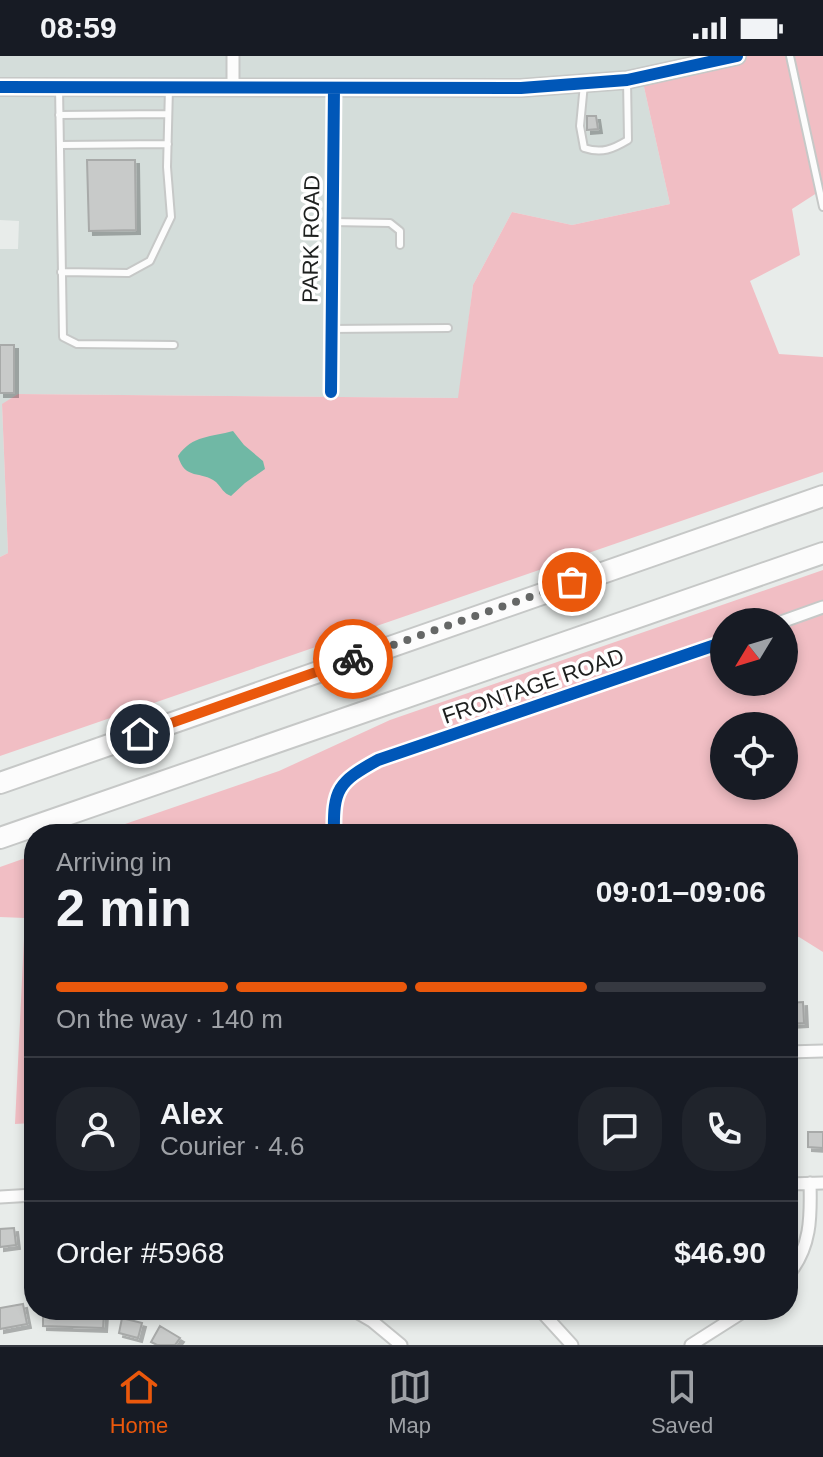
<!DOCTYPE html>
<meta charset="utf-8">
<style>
body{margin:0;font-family:Helvetica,sans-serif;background:#20242c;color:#f1f3f6;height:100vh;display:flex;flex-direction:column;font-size:30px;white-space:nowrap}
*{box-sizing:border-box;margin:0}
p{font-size:26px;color:#9ea1a6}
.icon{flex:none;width:44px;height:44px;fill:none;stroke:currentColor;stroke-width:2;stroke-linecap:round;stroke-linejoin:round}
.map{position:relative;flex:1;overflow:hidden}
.panel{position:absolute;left:24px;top:768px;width:774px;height:496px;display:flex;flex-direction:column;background:#171b24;border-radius:32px;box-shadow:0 4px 12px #0003}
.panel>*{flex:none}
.needle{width:52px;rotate:232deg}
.buttons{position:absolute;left:710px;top:552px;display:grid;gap:16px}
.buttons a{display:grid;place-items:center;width:88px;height:88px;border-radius:50%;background:#171b24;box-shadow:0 4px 12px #0003;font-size:40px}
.pin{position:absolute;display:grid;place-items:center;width:68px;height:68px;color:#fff;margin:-34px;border:4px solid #fff;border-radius:50%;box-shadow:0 2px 8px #0007}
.courier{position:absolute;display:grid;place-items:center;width:80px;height:80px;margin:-40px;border:6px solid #ea580c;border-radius:50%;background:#fff;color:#222;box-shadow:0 2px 10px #0007}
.summary em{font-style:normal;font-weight:700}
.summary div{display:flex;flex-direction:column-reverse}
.summary{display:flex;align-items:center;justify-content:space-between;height:136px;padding:0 32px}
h1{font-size:52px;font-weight:700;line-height:60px}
.bar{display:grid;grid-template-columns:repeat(4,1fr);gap:12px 8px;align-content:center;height:96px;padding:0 32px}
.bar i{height:10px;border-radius:6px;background:#363941}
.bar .active{background:#ea580c}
.bar p{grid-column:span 4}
.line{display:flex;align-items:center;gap:20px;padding:0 32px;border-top:2px solid #363941}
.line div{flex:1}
.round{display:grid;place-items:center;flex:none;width:84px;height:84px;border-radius:32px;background:#20242c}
.status{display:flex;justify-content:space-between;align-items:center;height:56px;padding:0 40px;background:#171b24;direction:ltr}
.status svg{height:22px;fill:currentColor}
.tab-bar{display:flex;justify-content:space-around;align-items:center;height:112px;border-top:2px solid #363941;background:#171b24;font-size:22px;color:#9ea1a6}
.tab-bar a{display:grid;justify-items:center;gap:4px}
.tab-bar .active{color:#ea580c}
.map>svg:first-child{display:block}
</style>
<div class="status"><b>08:59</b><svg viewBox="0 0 49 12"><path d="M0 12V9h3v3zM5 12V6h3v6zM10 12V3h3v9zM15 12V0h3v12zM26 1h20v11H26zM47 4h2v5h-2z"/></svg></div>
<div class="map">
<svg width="823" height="1289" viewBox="0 0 823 1289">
<defs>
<filter id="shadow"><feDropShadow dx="4" dy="4" stdDeviation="0" flood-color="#0004"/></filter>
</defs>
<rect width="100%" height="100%" fill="#e8ecea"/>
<path fill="#d4ddda" d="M0,0h737l-95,22 28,126 -98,21 -60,-13 -39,73 -14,113 -441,-4 -16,11 6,148 -8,4v-308h18l1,-28 -19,-1z"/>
<path fill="#f1bec4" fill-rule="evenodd" d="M737,0h86v133l-31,20 8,46 -50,26 29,73 44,3v115l-823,284v-199l8,-4 -6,-149 16,-10 440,4 15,-113 39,-73 60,13 98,-21 -28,-126z
M823,514v382l-24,-15 -11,-1v-102h-692l183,-63 111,-51zM724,566h60v60h-60zM724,670h60v60h-60z
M34,799v268l-19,1 10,-206 -25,-1v-50z"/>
<path fill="#70b8a5" d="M233,375l11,14 19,16 2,8 -20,14 -14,13c-8,-3 -9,-8 -15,-14 -15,-12 -31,-1 -38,-26 14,-21 34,-19 55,-25z"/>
<path fill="#c8cac9" stroke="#a8aaa9" stroke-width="2" filter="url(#shadow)" d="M587,60h9l2,13 -11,1z
M87,104h48l1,70 -47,1z
M0,289h14v48h-14z
M803,946l1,21 -16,1v-21z
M808,1076h15v16l-15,-1z
M14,1172l2,17 -16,2v-18z
M23,1248l4,20 -27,5v-21z
M43,1254l61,3 -1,15 -60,-2z
M122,1262l20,5 -4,15 -19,-5z
M160,1270l20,12 -5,7h-18l-6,-3z"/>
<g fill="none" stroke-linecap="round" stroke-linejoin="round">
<defs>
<path id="lane" d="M790,0l33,151
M584,28l-4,42 4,22c18,6 29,1 44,-8l-1,-60
M59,31l4,250 14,7 97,1
M59,59l109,-1
M60,89l108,-1
M332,166l58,1 10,8v14
M61,216l67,1 22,-12 21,-44 -4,-50 2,-79
M330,273l118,-1"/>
<path id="street" d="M233,32v-32
M331,336l3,-304
M781,566l42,-15
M334,778c-1,-45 4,-52 44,-74l346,-118
M788,996l35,-1
M788,1128l35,-1
M0,1141l34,-2
M788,1219c23,-27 23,-58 22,-92
M353,1254l19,11 29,24
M540,1254l32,35
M691,1289l55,-35"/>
<path id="secondary" d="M0,31l521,1 106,-8 110,-24"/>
<path id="highway" d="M0,727l823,-287
M0,782l823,-285"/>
</defs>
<use href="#lane" stroke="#c6c8c7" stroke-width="10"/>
<use href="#street" stroke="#c6c8c7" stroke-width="15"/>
<use href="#secondary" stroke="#c6c8c7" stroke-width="20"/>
<use href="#highway" stroke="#c6c8c7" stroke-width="24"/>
<use href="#lane" stroke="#fcfcfc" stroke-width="6"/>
<use href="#street" stroke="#fcfcfc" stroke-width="11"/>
<use href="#secondary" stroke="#fcfcfc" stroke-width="16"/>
<use href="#highway" stroke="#fcfcfc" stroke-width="20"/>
<defs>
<path id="cycleway" d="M0,31l521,1 106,-8 110,-24
M331,336l3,-304
M334,778c-1,-45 4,-52 44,-74l346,-118"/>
</defs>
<use href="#cycleway" stroke="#fff" stroke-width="17"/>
<use href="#cycleway" stroke="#0057b8" stroke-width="12"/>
</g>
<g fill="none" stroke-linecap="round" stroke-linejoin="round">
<path stroke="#656766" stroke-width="8" stroke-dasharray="0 14.4" d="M353,603l219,-77"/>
<path stroke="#ea580c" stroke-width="10" d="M140,678l213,-75"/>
</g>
<g text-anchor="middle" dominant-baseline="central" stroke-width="7" stroke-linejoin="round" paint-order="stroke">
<g font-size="22" fill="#1e201f" stroke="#fff">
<text transform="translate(311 183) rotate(-89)">PARK ROAD</text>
<text transform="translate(533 630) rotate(-19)">FRONTAGE ROAD</text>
</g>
</g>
</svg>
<div class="buttons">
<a><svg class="needle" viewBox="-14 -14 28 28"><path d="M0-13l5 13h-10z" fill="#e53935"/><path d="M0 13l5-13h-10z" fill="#9ea1a6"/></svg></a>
<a><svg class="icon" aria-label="locate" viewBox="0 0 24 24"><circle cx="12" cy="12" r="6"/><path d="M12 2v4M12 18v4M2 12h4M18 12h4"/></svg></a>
</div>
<div class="pin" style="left:572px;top:526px;background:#ea580c"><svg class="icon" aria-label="bag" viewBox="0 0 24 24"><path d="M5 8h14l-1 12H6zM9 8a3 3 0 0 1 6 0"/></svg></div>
<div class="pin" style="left:140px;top:678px;background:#1f2937"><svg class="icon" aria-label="home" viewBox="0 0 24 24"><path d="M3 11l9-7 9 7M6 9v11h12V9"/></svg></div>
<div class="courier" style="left:353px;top:603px"><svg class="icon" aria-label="bike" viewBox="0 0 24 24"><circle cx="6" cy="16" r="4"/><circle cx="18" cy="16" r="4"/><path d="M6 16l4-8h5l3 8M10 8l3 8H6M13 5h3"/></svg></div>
<section class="panel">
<div class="summary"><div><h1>2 min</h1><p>Arriving in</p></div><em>09:01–09:06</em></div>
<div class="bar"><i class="active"></i><i class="active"></i><i class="active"></i><i></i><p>On the way · 140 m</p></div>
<div class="line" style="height:144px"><a class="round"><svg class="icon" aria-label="person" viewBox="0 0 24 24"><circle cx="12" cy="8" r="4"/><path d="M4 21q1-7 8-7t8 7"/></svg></a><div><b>Alex</b><p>Courier · 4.6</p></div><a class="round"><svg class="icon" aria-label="chat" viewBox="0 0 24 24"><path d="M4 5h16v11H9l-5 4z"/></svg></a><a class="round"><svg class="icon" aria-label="phone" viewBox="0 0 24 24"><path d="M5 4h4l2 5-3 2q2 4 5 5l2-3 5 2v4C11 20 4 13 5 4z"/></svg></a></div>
<div class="line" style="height:104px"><div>Order #5968</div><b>$46.90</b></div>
</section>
</div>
<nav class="tab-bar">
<a class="active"><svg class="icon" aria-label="home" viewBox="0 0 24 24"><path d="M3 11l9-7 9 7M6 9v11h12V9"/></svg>Home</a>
<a><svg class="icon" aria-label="map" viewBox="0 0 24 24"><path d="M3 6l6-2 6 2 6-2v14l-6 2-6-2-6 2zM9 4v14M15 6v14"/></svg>Map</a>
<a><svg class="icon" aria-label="saved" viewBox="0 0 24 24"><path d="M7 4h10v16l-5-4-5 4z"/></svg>Saved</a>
</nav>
